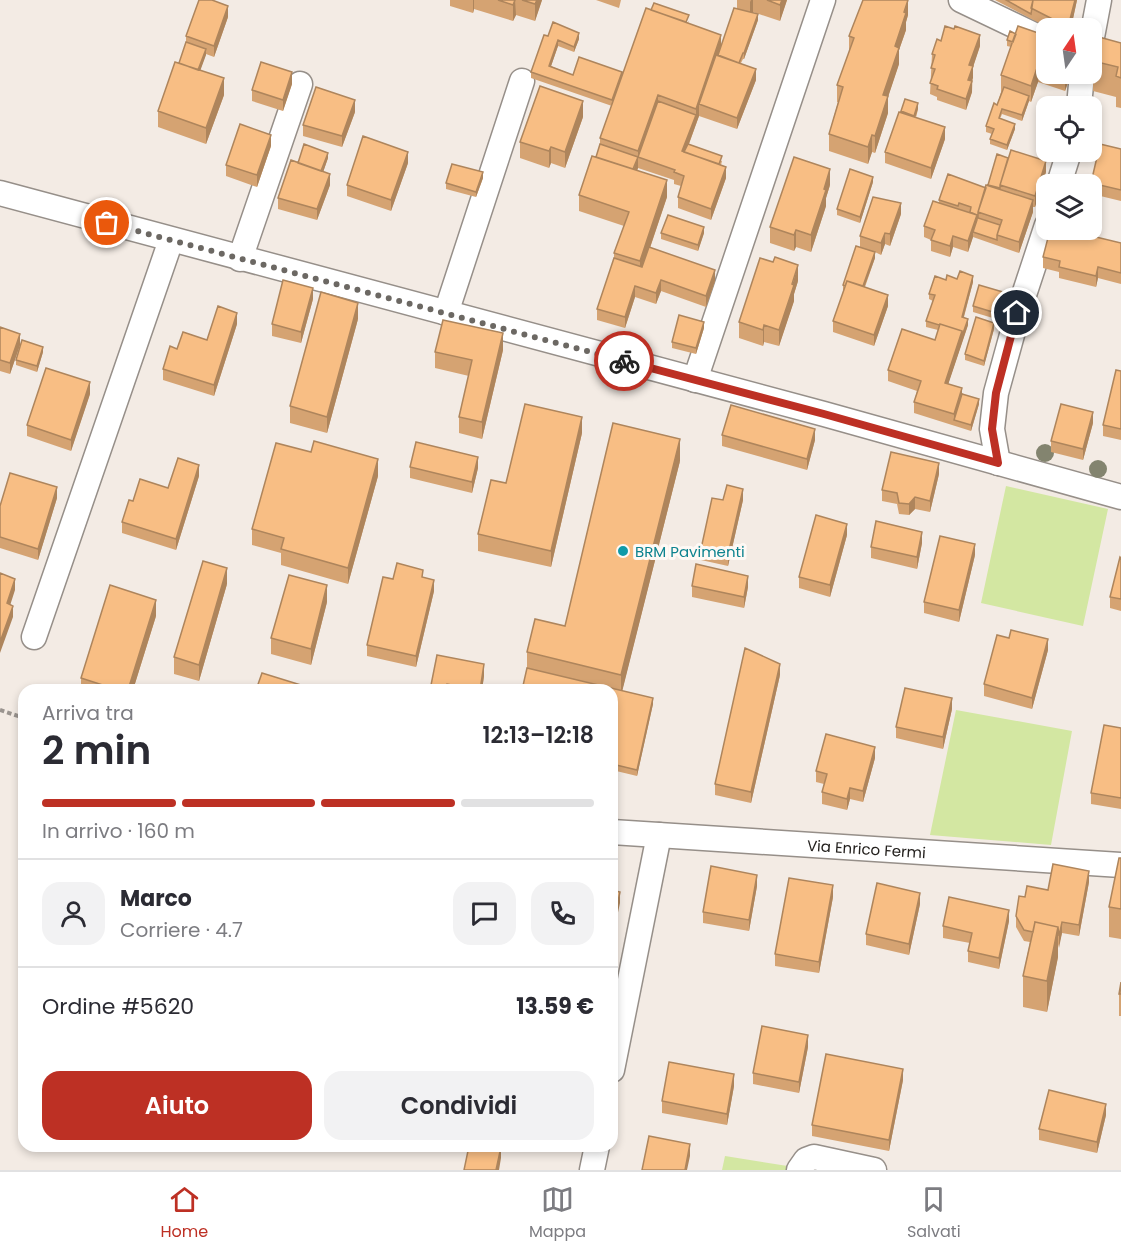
<!DOCTYPE html>
<html lang="it">
<meta charset="utf-8">
<style>
body{margin:0;font-family:Poppins,sans-serif;background:#f2f2f3;color:#2b2b33;height:100vh;display:flex;flex-direction:column;font-size:22px;white-space:nowrap}
*{box-sizing:border-box;margin:0}
p{font-size:20px;color:#7c7c81}
.icon{flex:none;width:33px;height:33px;fill:none;stroke:currentColor;stroke-width:2;stroke-linecap:round;stroke-linejoin:round}
.map{position:relative;flex:1;overflow:hidden}
.sheet{position:absolute;left:18px;top:684px;width:600px;height:468px;display:flex;flex-direction:column;background:#fff;border-radius:18px;box-shadow:0 3px 9px #0003}
.sheet>*{flex:none}
.needle{width:39px;rotate:13deg}
.fabs{position:absolute;left:1036px;top:18px;display:grid;gap:12px}
.fabs a{display:grid;place-items:center;width:66px;height:66px;border-radius:12px;background:#fff;box-shadow:0 3px 9px #0003;font-size:30px}
.pin{position:absolute;display:grid;place-items:center;width:51px;height:51px;color:#fff;margin:-26px;border:3px solid #fff;border-radius:50%;box-shadow:0 2px 6px #0007}
.courier{position:absolute;display:grid;place-items:center;width:60px;height:60px;margin:-30px;border:4px solid #bd3024;border-radius:50%;background:#fff;color:#222;box-shadow:0 2px 8px #0007}
.summary em{font-style:normal;font-weight:600}
.summary div{display:flex;flex-direction:column-reverse}
.summary{display:flex;align-items:center;justify-content:space-between;height:102px;padding:0 24px}
h1{font-size:39px;font-weight:600;line-height:45px}
.bar{display:grid;grid-template-columns:repeat(4,1fr);gap:9px 6px;align-content:center;height:72px;padding:0 24px}
.bar i{height:8px;border-radius:4px;background:#e1e1e2}
.bar .on{background:#bd3024}
.bar p{grid-column:span 4}
.line{display:flex;align-items:center;gap:15px;padding:0 24px;border-top:2px solid #e1e1e2}
.line div{flex:1}
.round{display:grid;place-items:center;flex:none;width:63px;height:63px;border-radius:18px;background:#f2f2f3}
.action{display:flex;gap:12px;margin-top:auto;padding:12px 24px}
.action a{flex:1;height:69px;border-radius:18px;background:#bd3024;color:#fff;font-size:24px;font-weight:600;line-height:69px;text-align:center}
.action a+a{background:#f2f2f3;color:#2b2b33}
.dock{display:flex;justify-content:space-around;align-items:center;height:84px;border-top:2px solid #e1e1e2;background:#fff;font-size:16px;color:#7c7c81}
.dock a{display:grid;justify-items:center;gap:3px}
.dock .on{color:#bd3024}
.map>svg:first-child{display:block}
</style>
<div class="map">
<svg width="1121" height="1170" viewBox="0 0 1121 1170">
<rect width="100%" height="100%" fill="#f3ebe4"/>
<path fill="#d3e7a2" d="M1006,486l102,23 -25,117 -102,-23z
M956,710l116,21 -21,114 -121,-10z
M725,1156l69,11 -1,3h-71z"/>
<g fill="none" stroke-linecap="round" stroke-linejoin="round">
<defs>
<g id="minor">
<path d="M961,0l86,41"/>
<path d="M1092,37l7,-37"/>
<path d="M1079,106l3,-32"/>
<path d="M1059,184l10,-32"/>
<path d="M0,193l824,221 297,83"/>
<path d="M240,259l60,-175"/>
<path d="M446,313l76,-232"/>
<path d="M695,380l128,-380"/>
<path d="M998,463l-6,-34 4,-36 22,-80 29,-88"/>
<path d="M34,637l137,-397"/>
<path id="s1" d="M612,832l509,33"/>
<path d="M612,1070l47,-235"/>
<path d="M592,1170l5,-24"/>
<path d="M799,1170l7,-10 8,-3 60,13"/>
</g>
</defs>
<use href="#minor" stroke="#968f89" stroke-width="27"/>
<path stroke="#9a948f" stroke-width="4" stroke-dasharray="4.5 3" stroke-linecap="butt" d="M0,710l24,8"/>
<use href="#minor" stroke="#fff" stroke-width="24"/>
</g>
<g fill="#83846f">
<circle cx="1045" cy="453" r="9"/>
<circle cx="1098" cy="469" r="9"/>
</g>
<path fill="#d5a372" d="M449,0h93l-7,21 -19,-6 -3,6 -39,-12 -1,4 -23,-7v-6z
M596,0h25l-2,8z
M737,0h50l-7,21 -27,-9 -1,1 6,7 -14,39h-1l-2,4 15,17 -19,49 -38,-13 -10,28 33,17 -1,4 5,13 -15,42 -33,-12v-11l3,-11 -7,-2v-4l-36,-12 -1,2 30,27 -17,51 65,33 -9,26 -45,-16 -5,13 -21,-7 -10,31 -28,-8v-11l17,-51v-5l10,-27 -45,-15v-16l17,-38 4,-13v-6l12,-32 -81,-28v-6l17,-36 31,3 -5,13 -16,-6 -7,20 22,9h49l67,-54 -1,2 33,23 16,-37z
M908,0v15l-2,7v8l-7,20v14l-11,33v16l-13,40 -3,-1 -4,12 -39,-13v-17l9,-32h-1v-17l12,-33v-16z
M995,0h82l-6,28h-22z
M228,17l-14,40 -8,-3 -6,16 24,25 -18,49 -48,-17v-16l21,-48 7,-21v-6z
M1016,34l31,2v38h24l-6,17 -27,-9 -7,20 -2,-1 -7,20 -20,-7 -2,5 15,10 -8,21 -17,-6v-5l2,-5 -6,-2v-6l11,-21 4,-13v-17l10,-28 -4,-1v-6z
M941,41l39,5 -7,21 -1,25 -6,18 -29,-10v-3l-7,-3 2,-40z
M1121,43v65l-5,-1v-10l-23,-6v-30z
M292,84l-9,27 -31,-10v-11z
M918,109l-2,9 29,21 -14,40 -46,-16v-11l16,-41z
M355,112l-13,35 -39,-11v-11z
M583,117l-18,51 -14,-5 -2,5 -29,-10v-16z
M271,146l-14,41 -31,-11v-11z
M1121,149v52l-29,-7 -1,-11z
M328,158l-5,14 7,13 -13,35 -39,-11v-11l20,-35z
M408,163l-17,48 -44,-15v-11z
M1046,172l-11,35h-2v5l-14,41 -46,-16 -5,15 -15,-5 -3,10 -19,-6v-11l-7,-3v-11l15,-24v-2l47,-12 2,-3z
M483,178l-7,19 -30,-8v-6z
M873,182l-13,41 -23,-8v-6z
M830,185l-4,13v8l-15,46 -15,-5 -2,4 -24,-8v-16z
M901,214l-11,32 -5,-2 -4,11 -6,-3v6l-10,29 23,19 -14,40 -41,-14v-11l11,-30h-1v-6l17,-38v-11z
M661,233h43l-6,18 -37,-12z
M1121,243v41l-23,-6 -2,9 -37,-9v-6l-16,-4v-11z
M957,279l16,3 -9,35 4,8 -20,59 31,20 -8,27 -57,-18v-11l3,-11 -29,-10v-11l47,-30 3,-10 -12,-3v-6l7,-20 -4,-2v-5l17,-14z
M798,281l-4,13v7l-15,45 -15,-4 -1,4 -24,-8v-16z
M1003,297l-7,22 -23,-7v-6z
M313,299l-12,44 -29,-7v-12z
M358,319l-31,114 -37,-10v-17z
M237,324l-23,72 -51,-16v-11l14,-20 30,-9z
M0,327l20,18 -10,29 -10,-3z
M704,328l-8,26 -24,-6v-6z
M994,329l-10,37 -19,-6v-6z
M503,350l-21,89 -23,-6v-16l10,-41 -34,-8v-16z
M43,352l-6,20 -21,-7v-5z
M1121,371v81v-12l-18,-4v-11z
M90,394l-19,57 -44,-15v-11z
M1093,423l-10,37 -32,-8v-11z
M582,433l-31,134 -73,-16v-17l28,-51z
M722,435l93,5 -8,30 -85,-24z
M680,461l-58,230 31,13 -16,72 -25,-6v-80l-85,-22v-16l38,-26z
M410,467l68,1 -6,25 -62,-15z
M939,474l-9,38 -15,-3 -6,6 -10,-1 -2,-10 -15,-3v-11z
M199,476l-23,74 -54,-17v-11l11,-21z
M378,476l-30,108 -67,-19v-12l-29,-8v-16z
M57,498l-19,62 -38,-12v-42z
M723,500h20l-15,66 -27,-6v-11z
M847,535l-17,62 -31,-9v-11z
M922,543l-5,26 -46,-11v-11z
M975,555l-16,67 -35,-9v-11z
M1121,558v53l-11,-3v-11z
M423,578l11,13 -18,76 -49,-11v-11l26,-66z
M227,584l-28,97 -25,-7v-17z
M692,586l56,1 -4,21 -52,-11z
M327,602l-16,63 -40,-11v-16z
M156,616l-23,74h-52v-12z
M1009,638l39,12 -16,59 -48,-13v-12z
M437,655l47,21 -2,14h-52z
M780,675l-29,128 -36,-8v-11z
M952,709l-9,40 -47,-11v-11z
M1121,728v81l-30,-5v-11z
M875,758l-12,44 -13,-3 -3,11 -25,-6v-12l2,-8 -8,-2v-11z
M1121,858v81l-12,-2v-30z
M1089,882l-10,54 -17,-3 -4,15v9l-11,55 -24,-5v-31l7,-34 -6,-1 -8,-14v-11l9,-19 23,-7z
M757,886l-8,45 -46,-8v-11z
M833,897l-14,76 -44,-7v-12z
M920,904l-11,51 -43,-10v-11z
M1009,921l-10,48 -31,-7v-11l2,-8 -27,-5v-12z
M1121,982v34h-2v-22z
M808,1047l-9,46 -46,-9v-11z
M903,1080l-14,71 -77,-15v-11z
M734,1086l-7,39 -65,-12v-12z
M1106,1115l-9,38 -58,-13v-11z"/>
<path fill="#ae855c" d="M473,0h1v9l-1,4z
M515,0l1,15 -3,6v-16z
M537,0h5l-7,21v-17z
M751,0h2v12l-3,7v-17z
M782,0h5l-7,21v-16z
M908,0v15l-2,7v8l-7,20v14l-11,33v16l-13,40v-17l8,-41 12,-49z
M1075,0h2l-6,28h-3z
M228,6v11l-14,40v-11z
M758,14v6l-14,39v-6z
M579,33v6l-5,13v-5z
M721,35v16l-22,53v12l-15,41 -2,-6 14,-36v-6z
M980,35v11l-7,21v11l-5,13 1,-26z
M558,40v6l-9,26v-6z
M206,49v6l-11,30v-6z
M1038,65v17l-7,20v-16z
M756,69v11l-19,49v-11z
M292,72v12l-9,27v-11z
M1066,74h5l-6,17v-16z
M224,78v17l-18,49v-16z
M972,81v11l-6,18v-11z
M658,95v17l-20,45v11l-6,17v-11l6,-17v-6z
M1029,96v5l-7,20v-6z
M355,100v12l-13,35v-11z
M583,101v16l-18,51v-16z
M918,103v6l-4,12v-5z
M1015,124v5l-8,21v-5z
M945,127v12l-14,40v-11z
M271,135v11l-14,41v-12z
M872,135v17l-4,12v-17z
M551,147v16l-2,5v-17z
M408,152v11l-17,48v-11z
M328,153v5l-8,23v-5z
M1046,161v11l-11,35v-11z
M726,167v11l-15,42v-11z
M830,169v16l-4,13v8l-15,46v-17l13,-46z
M483,172v6l-7,19v-5z
M330,174v11l-13,35v-11z
M873,177v5l-13,41v-6z
M667,180v17l-27,80v-16z
M1033,200v12l-14,41v-11z
M901,203v11l-11,32v-12z
M977,215v11l-4,6v5l-5,15v-11z
M704,227v6l-6,18v-6z
M796,230v17l-2,4v-16z
M885,233v11l-4,11v-12z
M953,236v11l-3,10v-11z
M875,252v6l-14,38v-5z
M798,265v16l-4,13v7l-15,45v-16z
M1098,267v11l-2,9v-11z
M715,270v11l-9,26v-11z
M973,276v6l-11,41v-6z
M661,280v11l-5,13v-11z
M635,286v11l-10,31v-11z
M313,288v11l-12,44v-11z
M1003,292v5l-7,22v-6z
M888,295v11l-14,40v-11z
M358,303v16l-31,114v-16z
M237,313v11l-23,72v-11z
M968,319v6l-23,69v-11l17,-52z
M704,322v6l-8,26v-6z
M994,323v6l-10,37v-5z
M764,325v17l-1,4v-16z
M503,333v17l-21,89v-17z
M20,334v11l-10,29v-11z
M43,347v5l-6,20v-6z
M90,382v12l-19,57v-11z
M962,388v12l-8,20v6v-12z
M979,399v5l-8,27v-6z
M1093,412v11l-10,37v-11z
M582,417v16l-31,134v-16z
M815,429v11l-8,30v-11z
M680,439v22l-59,235v-21z
M478,457v11l-6,25v-11z
M378,459v17l-30,108v-16z
M939,463v11l-9,38v-11z
M199,465v11l-23,74v-11z
M57,487v11l-19,62v-11z
M743,489v11l-15,66v-11z
M915,497v12l-6,6v-11z
M847,524v11l-17,62v-12z
M922,532v11l-5,26v-12z
M975,544v11l-16,67v-12z
M227,568v16l-28,97v-16z
M748,576v11l-4,21v-11z
M15,579v11l-8,25v-12z
M434,580v11l-18,76v-11z
M327,585v17l-16,63v-16z
M156,600v16l-23,74h-5z
M13,606v11l-13,36v-11z
M1048,639v11l-16,59v-11z
M484,664v12l-2,14h-2z
M780,664v11l-29,128v-11z
M653,698v6l-16,72v-6z
M952,698v11l-9,40v-12z
M875,747v11l-12,44v-11z
M850,788v11l-3,11v-11z
M1089,871v11l-10,54v-11z
M757,875v11l-8,45v-11z
M833,885v12l-14,76v-11z
M620,892v11l-8,38v-11z
M920,893v11l-11,51v-11z
M1009,910v11l-10,48v-11z
M1062,922v11l-3,15v-12z
M1058,927v30l-11,55v-31z
M808,1035v12l-9,46v-11z
M903,1069v11l-14,71v-11z
M734,1074v12l-7,39v-11z
M1106,1104v11l-9,38v-11z
M690,1144v12l-3,14h-2z
M501,1147v11l-2,12h-3z"/>
<path fill="#f8be84" stroke="#ae855c" stroke-width="1.5" d="M199,0h13l16,6 -14,40 -28,-10z
M498,0h17l-2,5z
M522,0h15l-2,4z
M767,0h15l-2,5z
M863,0h45l-4,12 2,1 -11,33 4,2 -16,47 5,1 -13,40 -3,-1 -4,12 -39,-13 14,-47 -6,-2 17,-47 -5,-2z
M1006,0h27l-2,14z
M1033,0h42l-7,27 -37,-19z
M654,3l35,12 -3,7 -35,-12z
M646,8l75,27 -25,74 -38,-14 -20,56 -38,-13z
M734,8l24,6 -14,39h-1l-4,10 -21,-8z
M553,22l26,11 -5,14 -16,-7 -9,26 24,9 6,-18 43,15 -10,28 -81,-28 13,-37 4,1z
M945,26l9,3 1,-3 25,9 -11,30 4,1 -5,14 4,1 -6,18 -29,-10 1,-3 -8,-3 5,-14 -4,-1 4,-13 -3,-1 5,-15 4,2z
M1018,26l29,10v32l-9,-3 -7,21 -30,-11z
M1010,31l6,3 -3,8 -6,-2z
M1099,37l22,6v35l-5,-2 2,-9 -25,-6z
M186,42l20,7 -8,21 -19,-7z
M716,55l40,14 -19,49 -38,-14z
M175,62l49,16 -18,50 -48,-17z
M261,62l31,10 -9,28 -31,-10z
M540,86l43,15 -18,51 -14,-5 -2,4 -29,-9z
M316,87l39,13 -13,36 -39,-11z
M1004,87l25,9 -7,19 -20,-6 -3,9 16,6 -8,21 -17,-6 4,-10 -8,-3 8,-23 3,2z
M905,99l13,4 -4,13 -13,-5z
M658,101l38,14 -14,36 44,16 -15,42 -33,-12 6,-21 -10,-4 1,-2 -37,-13z
M899,112l46,15 -14,41 -46,-16z
M240,124l31,11 -14,40 -31,-10z
M363,136l45,16 -17,48 -44,-15z
M304,144l24,9 -7,18 -23,-8z
M600,144l38,13 -5,12 -37,-12z
M688,144l34,12 -3,8 -35,-12z
M1100,144l21,5v41l-30,-7z
M1011,150l35,11 -11,35 -35,-11z
M997,154l11,4 -8,27v3l-12,-3z
M592,156l75,24 -27,81 -26,-8 15,-41 -50,-17z
M794,157l36,12 -6,20 2,1 -15,45 -15,-5 -2,5 -24,-8z
M291,160l39,14 -13,35 -39,-11z
M452,164l31,8 -7,20 -30,-9z
M850,169l23,8 -13,40 -23,-8z
M948,174l38,14 -8,24v6l22,7 -3,10v5l-24,-8 4,-12v-5l-7,-3 1,-5 -12,-4 -1,3 -19,-6z
M986,185l47,15 -14,42 -22,-7 5,-15 -24,-8z
M873,197l28,6 -11,31 -5,-1 -4,10 -21,-7z
M933,201l44,14 -9,26 -15,-5 -3,10 -19,-6 4,-10 -11,-4z
M668,215l36,12 -6,18 -37,-12z
M1050,230h17l54,13v30l-23,-6 -2,9 -37,-9 1,-6 -17,-4z
M856,246l19,6 -12,34 -16,-5 -2,5 -2,-1z
M649,247l66,23 -9,26 -45,-16 -5,13 -21,-7 -10,31 -28,-8 17,-51 28,9z
M775,257l23,8 -6,19 2,1 -15,45 -15,-5 -1,5 -24,-8 21,-64 13,4z
M960,271l13,5 -11,41 6,2 -6,17v-5l-22,-7 -1,1 -13,-4 9,-26 -6,-1 6,-18 11,4 1,-5 10,4z
M283,280l30,8 -12,44 -29,-8z
M847,281l41,14 -14,40 -41,-14z
M979,285l24,7 -7,21 -23,-7z
M321,292l37,11 -31,114 -37,-11z
M218,306l19,7 -23,72 -51,-16 7,-23 7,3 6,-17 24,8z
M679,315l25,7 -8,26 -24,-6z
M976,317l18,6 -10,38 -19,-7z
M443,320l60,13 -21,89 -23,-5 13,-57 -37,-8z
M940,324l22,7 -17,52 17,5 -8,26 -40,-12 7,-21 -33,-11 14,-41 33,11z
M0,327l20,7 -10,29 -10,-3z
M22,340l21,7 -6,19 -21,-6z
M46,368l44,14 -19,58 -44,-15z
M1116,370l5,1v58l-18,-4z
M962,394l17,5 -8,26 -17,-5z
M525,404l57,13 -31,134 -73,-17 13,-54 15,3z
M1061,404l32,8 -10,37 -32,-8z
M731,405l84,24 -8,30 -85,-24z
M613,423l67,16 -59,236 -94,-23 8,-33 30,7z
M314,441l64,18 -30,109 -67,-19 3,-11 -32,-9 24,-86 35,9z
M416,442l62,15 -6,25 -62,-15z
M891,452l48,11 -9,38 -15,-4 -6,7 -10,-1 -2,-10 -15,-3z
M178,458l21,7 -23,74 -54,-17 7,-22 4,1 7,-22 28,9z
M10,473l47,14 -19,62 -38,-12v-31z
M727,485l16,4 -15,66 -27,-6 11,-51 11,2z
M816,515l31,9 -17,61 -31,-8z
M876,521l46,11 -5,25 -46,-10z
M940,536l35,8 -16,66 -35,-8z
M1120,557l1,1v41l-11,-2z
M203,561l24,7 -28,97 -25,-8z
M397,563l26,7 -1,7 12,3 -18,76 -49,-11 16,-68 10,2z
M696,564l52,12 -4,21 -52,-11z
M0,573l15,6 -8,24 6,3 -13,36z
M289,575l38,10 -16,64 -40,-11z
M110,585l46,15 -28,90h-10l-37,-12z
M1011,630l37,9 -16,59 -48,-14 13,-49 12,3z
M745,648l35,16 -29,128 -36,-8z
M437,655l47,9 -4,26 -33,-6 -1,6h-16z
M527,668l126,30 -16,72 -25,-6v-74h-90z
M262,673l55,17h-61z
M905,688l47,10 -9,39 -47,-10z
M1104,725l17,3v70l-30,-5z
M826,734l49,13 -12,44 -13,-3 -3,11 -25,-7 5,-18 -11,-3z
M1119,858h2v51l-12,-2z
M1053,864l36,7 -10,54 -17,-3 -3,14 -1,-9 -23,-5 -2,10 -9,-2 -8,-14 3,-20 6,1 2,-11 21,4z
M711,866l46,9 -8,45 -46,-8z
M789,878l44,7 -14,77 -44,-8z
M877,883l43,10 -11,51 -43,-10z
M612,890l8,2 -8,38z
M949,897l60,13 -10,48 -31,-7 4,-18 -29,-7z
M1035,922l23,5 -11,54 -24,-5z
M1121,982v12h-2z
M762,1026l46,9 -9,47 -46,-9z
M826,1054l77,15 -14,71 -77,-15z
M669,1062l65,12 -7,40 -65,-13z
M1049,1090l57,14 -9,38 -58,-13z
M649,1136l41,8 -5,26h-43z
M469,1146h28l4,1 -5,23h-32z"/>
<g fill="none" stroke-linecap="round" stroke-linejoin="round">
<path stroke="#6c6863" stroke-width="6" stroke-dasharray="0 10.8" d="M107,223l517,138"/>
<path stroke="#bd3024" stroke-width="8" d="M624,361l200,53 174,49 -6,-34 4,-36 21,-80"/>
</g>
<circle fill="#0f9aa8" stroke="#fef9f5" stroke-width="2" cx="623" cy="551" r="6"/>
<g text-anchor="middle" dominant-baseline="central" stroke-width="6" stroke-linejoin="round" paint-order="stroke">
<g font-size="15" fill="#0d838f" stroke="#fef9f5" text-anchor="start">
<text x="635" y="551">BRM Pavimenti</text>
</g>
<g font-size="15" fill="#24211e" stroke="#fef9f5">
<text stroke="none"><textPath href="#s1" startOffset="255">Via Enrico Fermi</textPath></text>
</g>
</g>
</svg>
<div class="fabs">
<a><svg class="needle" viewBox="-14 -14 28 28"><path d="M0-13l5 13h-10z" fill="#e53935"/><path d="M0 13l5-13h-10z" fill="#7c7c81"/></svg></a>
<a><svg class="icon" aria-label="locate" viewBox="0 0 24 24"><circle cx="12" cy="12" r="6"/><path d="M12 2v4M12 18v4M2 12h4M18 12h4"/></svg></a>
<a><svg class="icon" aria-label="layers" viewBox="0 0 24 24"><path d="M12 4l9 5-9 5-9-5zM3 14l9 5 9-5"/></svg></a>
</div>
<div class="pin" style="left:107px;top:223px;background:#ea580c"><svg class="icon" aria-label="bag" viewBox="0 0 24 24"><path d="M5 8h14l-1 12H6zM9 8a3 3 0 0 1 6 0"/></svg></div>
<div class="pin" style="left:1017px;top:313px;background:#1f2937"><svg class="icon" aria-label="home" viewBox="0 0 24 24"><path d="M3 11l9-7 9 7M6 9v11h12V9"/></svg></div>
<div class="courier" style="left:624px;top:361px"><svg class="icon" aria-label="bike" viewBox="0 0 24 24"><circle cx="6" cy="16" r="4"/><circle cx="18" cy="16" r="4"/><path d="M6 16l4-8h5l3 8M10 8l3 8H6M13 5h3"/></svg></div>
<section class="sheet">
<div class="summary"><div><h1>2 min</h1><p>Arriva tra</p></div><em>12:13–12:18</em></div>
<div class="bar"><i class="on"></i><i class="on"></i><i class="on"></i><i></i><p>In arrivo · 160 m</p></div>
<div class="line" style="height:108px"><a class="round"><svg class="icon" aria-label="person" viewBox="0 0 24 24"><circle cx="12" cy="8" r="4"/><path d="M4 21q1-7 8-7t8 7"/></svg></a><div><b>Marco</b><p>Corriere · 4.7</p></div><a class="round"><svg class="icon" aria-label="chat" viewBox="0 0 24 24"><path d="M4 5h16v11H9l-5 4z"/></svg></a><a class="round"><svg class="icon" aria-label="phone" viewBox="0 0 24 24"><path d="M5 4h4l2 5-3 2q2 4 5 5l2-3 5 2v4C11 20 4 13 5 4z"/></svg></a></div>
<div class="line" style="height:78px"><div>Ordine #5620</div><b>13.59 €</b></div>
<div class="action"><a>Aiuto</a><a>Condividi</a></div>
</section>
</div>
<nav class="dock">
<a class="on"><svg class="icon" aria-label="home" viewBox="0 0 24 24"><path d="M3 11l9-7 9 7M6 9v11h12V9"/></svg>Home</a>
<a><svg class="icon" aria-label="map" viewBox="0 0 24 24"><path d="M3 6l6-2 6 2 6-2v14l-6 2-6-2-6 2zM9 4v14M15 6v14"/></svg>Mappa</a>
<a><svg class="icon" aria-label="saved" viewBox="0 0 24 24"><path d="M7 4h10v16l-5-4-5 4z"/></svg>Salvati</a>
</nav>
